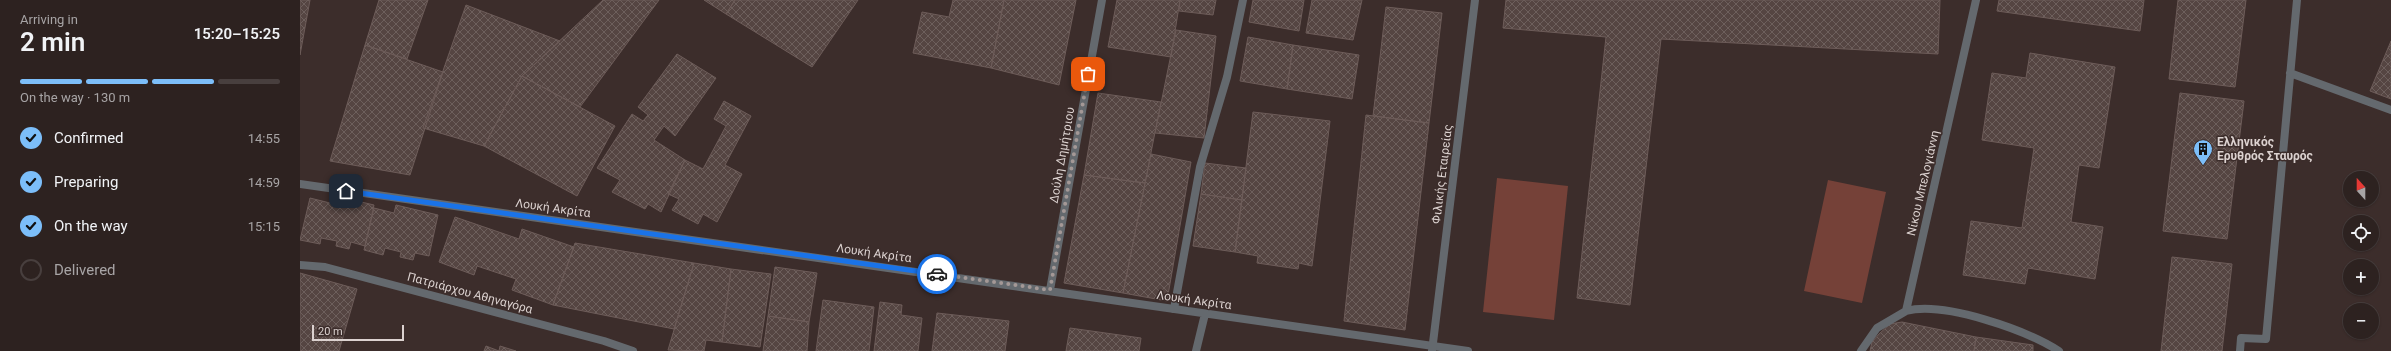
<!DOCTYPE html>
<meta charset="utf-8">
<style>
body{margin:0;font-family:Roboto,sans-serif;background:#352a29;color:#f1f3f6;height:100vh;display:flex;flex-direction:column;font-size:15px;white-space:nowrap}
*{box-sizing:border-box;margin:0}
p{font-size:13px;color:#a7a4a5}
.icon{flex:none;width:22px;height:22px;fill:none;stroke:currentColor;stroke-width:2;stroke-linecap:round;stroke-linejoin:round}
.map{position:relative;flex:1;overflow:hidden}
.details{display:flex;flex-direction:column;background:#2d2220;width:300px}
.details>*{flex:none}
.needle{width:26px;rotate:339deg}
.controls{position:absolute;left:2043px;top:171px;display:grid;gap:8px}
.controls a{display:grid;place-items:center;width:36px;height:36px;border-radius:50%;background:#2d2220;box-shadow:0 1px 3px #0004,0 0 0 1px #483f3e;font-size:20px}
.scale{position:absolute;left:12px;bottom:10px;width:92px;box-sizing:border-box;padding-left:4px;border:2px solid #dcd2d0;border-top:0;font-size:11px;line-height:14px;white-space:nowrap;color:#dcd2d0;-webkit-text-stroke:3px #3c2d2b;paint-order:stroke}
.pin{position:absolute;display:grid;place-items:center;width:34px;height:34px;color:#fff;margin:-17px;border-radius:8px;box-shadow:0 2px 6px #0006}
.courier{position:absolute;display:grid;place-items:center;width:40px;height:40px;margin:-20px;border:3px solid #1a73e8;border-radius:50%;background:#fff;color:#222;box-shadow:0 1px 5px #0007}
.summary em{font-style:normal;font-weight:600}
.summary div{display:flex;flex-direction:column-reverse}
.summary{display:flex;align-items:center;justify-content:space-between;height:68px;padding:0 20px}
h1{font-size:26px;font-weight:600;line-height:30px}
.bar{display:grid;grid-template-columns:repeat(4,1fr);gap:6px 4px;align-content:center;height:48px;padding:0 20px}
.bar i{height:5px;border-radius:3px;background:#483f3e}
.bar .on{background:#7cbef9}
.bar p{grid-column:span 4}
ol{padding:0 20px;list-style:none}
li{display:flex;align-items:center;gap:12px;height:44px}
li p{margin-inline-start:auto}
li .icon{padding:4px;border-radius:50%;background:#7cbef9;color:#111;stroke-width:4}
li:last-child{color:#a7a4a5}
li i{width:22px;height:22px;border:2px solid #483f3e;border-radius:50%}
main{display:flex;flex:1;min-height:0}
.map>svg:first-child{display:block}
</style>
<main>
<section class="details">
<div class="summary"><div><h1>2 min</h1><p>Arriving in</p></div><em>15:20–15:25</em></div>
<div class="bar"><i class="on"></i><i class="on"></i><i class="on"></i><i></i><p>On the way · 130 m</p></div>
<ol>
<li><svg class="icon" aria-label="check" viewBox="0 0 24 24"><path d="M5 12l5 5 9-10"/></svg>Confirmed<p>14:55</p></li>
<li><svg class="icon" aria-label="check" viewBox="0 0 24 24"><path d="M5 12l5 5 9-10"/></svg>Preparing<p>14:59</p></li>
<li><svg class="icon" aria-label="check" viewBox="0 0 24 24"><path d="M5 12l5 5 9-10"/></svg>On the way<p>15:15</p></li>
<li><i></i>Delivered</li>
</ol>
</section>
<div class="map">
<svg width="2091" height="351" viewBox="0 0 2091 351">
<defs>
<pattern id="building-cross-hatch" width="8" height="8" patternUnits="userSpaceOnUse"><rect width="8" height="8" fill="#554542"/><path d="M0 0l8 8M0 8l8-8" fill="none" stroke="#6d5f5c"/></pattern>
</defs>
<rect width="100%" height="100%" fill="#3c2d2b"/>
<path fill="#754138" d="M1197,178l71,8 -14,134 -71,-8z
M1528,180l58,12 -24,111 -58,-12z"/>
<path fill="url(#building-cross-hatch)" stroke="#6d5c59" d="M0,0h10l-10,55z
M79,0h49l-21,59 -42,-14z
M303,0h56l-79,107 -58,-31z
M404,0h31l-9,14z
M435,0h123l-46,67 -86,-53z
M653,0h51l-13,68 -78,-15 9,-41 27,5z
M704,0h72l-17,85 -68,-17z
M817,0h63l-9,57 -63,-10z
M880,0h36l-3,15 -34,-4z
M953,0h51l-5,31 -50,-9z
M1012,0h50l-9,40 -47,-7z
M1206,0h434l-2,54 -277,-15 -31,266 -53,-7 29,-261 -103,-9z
M1699,0h145l-4,31 -143,-20z
M1878,0h68l-11,87 -66,-8z
M166,5l94,36 -38,35 -38,70 -61,-18z
M1086,7l56,6 -13,110 -56,-7z
M876,30l40,6 -12,102 -49,-5z
M948,37l45,8 -6,44 -47,-8z
M2091,41v58l-21,-8z
M65,45l78,27 -33,103 -80,-14z
M993,45l66,10 -7,44 -65,-10z
M1730,53l85,14 -16,101 -20,-3 -8,57 32,5 -8,52 -67,-11 -3,16 -62,-9 8,-54 51,7 12,-80 -52,-8 10,-67 34,5z
M377,54l39,24 -41,58 -11,-10 -10,14 31,20 -24,52 -13,-8 -3,5 -33,-17 8,-12 -23,-12 35,-54 11,7 5,-6 -10,-8z
M222,76l93,50 -38,70 -93,-50z
M798,93l63,9 -16,81 -61,-8z
M1880,93l64,8 -17,138 -64,-8z
M424,101l27,15 -26,49 17,9 -25,48 -14,-8 -5,10 -26,-14 7,-11 -11,-5 17,-34 18,9 23,-43 -12,-7z
M953,112l77,9 -18,145 -13,-3 -1,6 -41,-6 1,-7 -23,-4z
M1066,115l63,8 -24,207 -61,-9z
M851,154l40,8 -24,139 -44,-8z
M905,163l41,5 -4,32 -41,-6z
M784,175l61,8 -22,110 -59,-10z
M901,194l41,6 -7,52 -42,-6z
M32,195l42,10 -9,41 -14,-4 -2,7 -13,-3 1,-5 -16,-3 -1,6 -20,-4 10,-42 20,5z
M96,205l42,10 -9,41 -14,-3 -2,7 -13,-3 1,-5 -16,-4 -2,7 -19,-5 10,-42 20,5z
M155,217l64,22 3,-10 52,18 -21,58 -41,-15 4,-11 -39,-13 -3,9 -35,-13z
M275,243l119,20 -20,66 -121,-24z
M1872,257l60,7 -10,87h-61z
M394,263l37,6 -9,73 -16,-2 -2,11 -36,-1z
M475,267l42,6 -8,49 -41,-6z
M431,269l40,5 -11,73 -38,-5z
M0,273l57,16 -18,62h-39z
M523,300l51,7 -5,44h-53z
M580,302l22,3 -1,10 21,3 -4,33h-44z
M637,313l72,8 -4,30h-73z
M468,316l41,6 -2,29h-44z
M1602,322l74,15 -2,14h-104l2,-9 7,-8 11,-10z
M770,328l71,10 -2,13h-73z
M1676,337l57,8v6h-59z
M186,346l13,5 1,-5 16,5h-32z"/>
<g fill="none" stroke-linecap="round" stroke-linejoin="round">
<path stroke="#64696e" stroke-width="8" d="M1990,73l101,37
M874,309l26,-142 27,-90 16,-77
M1940,351l1,-13 25,1 31,-339"/>
<path stroke="#64696e" stroke-width="8" d="M0,184l1168,167
M0,265l25,2 279,74 29,10
M750,290l52,-290
M1606,311c38,-10 120,19 153,40
M896,351l9,-37
M1561,351l16,-23 29,-17 70,-311"/>
<path stroke="#64696e" stroke-width="8" d="M1132,351l43,-351"/>
</g>
<g fill="none" stroke-linecap="round" stroke-linejoin="round">
<path stroke="#a49896" stroke-width="4" stroke-dasharray="0 7.2" d="M637,274l113,16 38,-216"/>
<path stroke="#1a73e8" stroke-width="5" d="M46,191l591,83"/>
</g>
<defs>
<symbol id="building-pin" viewBox="-11 -11 22 30"><path d="M0 17L-7.5 6A9.5 9.5 0 1 1 7.5 6Z" fill="#7cbef9" stroke="#3c2d2b"/><path d="M-4-6H4V6H1V3H-1V6H-4ZM-2.5-4.3h1.7v1.8h-1.7ZM.8-4.3h1.7v1.8H.8ZM-2.5-1h1.7V.8h-1.7ZM.8-1h1.7V.8H.8Z" fill="#111"/></symbol>
</defs>
<g fill-rule="evenodd">
<use href="#building-pin" x="1892" y="138" width="22" height="30"/>
</g>
<g text-anchor="middle" dominant-baseline="central" stroke-width="3" stroke-linejoin="round" paint-order="stroke">
<g font-size="12" font-weight="bold" fill="#dcd2d0" stroke="#3c2d2b" text-anchor="start">
<text x="1917" y="142">Ελληνικός<tspan x="1917" dy="14">Ερυθρός Σταυρός</tspan></text>
</g>
<g font-size="12" fill="#dcd2d0" stroke="#3c2d2b">
<text transform="translate(762 155) rotate(-80)">Δούλη Δημήτριου</text>
<text transform="translate(1142 174) rotate(-83)">Φιλικής Εταιρείας</text>
<text transform="translate(1623 183) rotate(-77)">Νίκου Μπελογιάννη</text>
<text transform="translate(253 208) rotate(8)">Λουκή Ακρίτα</text>
<text transform="translate(574 253) rotate(8)">Λουκή Ακρίτα</text>
<text transform="translate(170 293) rotate(15)">Πατριάρχου Αθηναγόρα</text>
<text transform="translate(894 300) rotate(8)">Λουκή Ακρίτα</text>
</g>
</g>
</svg>
<div class="controls">
<a><svg class="needle" viewBox="-14 -14 28 28"><path d="M0-13l5 13h-10z" fill="#e53935"/><path d="M0 13l5-13h-10z" fill="#a7a4a5"/></svg></a>
<a><svg class="icon" aria-label="locate" viewBox="0 0 24 24"><circle cx="12" cy="12" r="6"/><path d="M12 2v4M12 18v4M2 12h4M18 12h4"/></svg></a>
<a>+</a>
<a>−</a>
</div>
<div class="scale">20 m</div>
<div class="pin" style="left:788px;top:74px;background:#ea580c"><svg class="icon" aria-label="bag" viewBox="0 0 24 24"><path d="M5 8h14l-1 12H6zM9 8a3 3 0 0 1 6 0"/></svg></div>
<div class="pin" style="left:46px;top:191px;background:#1f2937"><svg class="icon" aria-label="home" viewBox="0 0 24 24"><path d="M3 11l9-7 9 7M6 9v11h12V9"/></svg></div>
<div class="courier" style="left:637px;top:274px"><svg class="icon" aria-label="car" viewBox="0 0 24 24"><path d="M5 17H2v-5l4-1 3-4h7l3 4 3 1v5h-3M9 17h6M6 11h13"/><circle cx="7" cy="17" r="2"/><circle cx="17" cy="17" r="2"/></svg></div>
</div>
</main>
